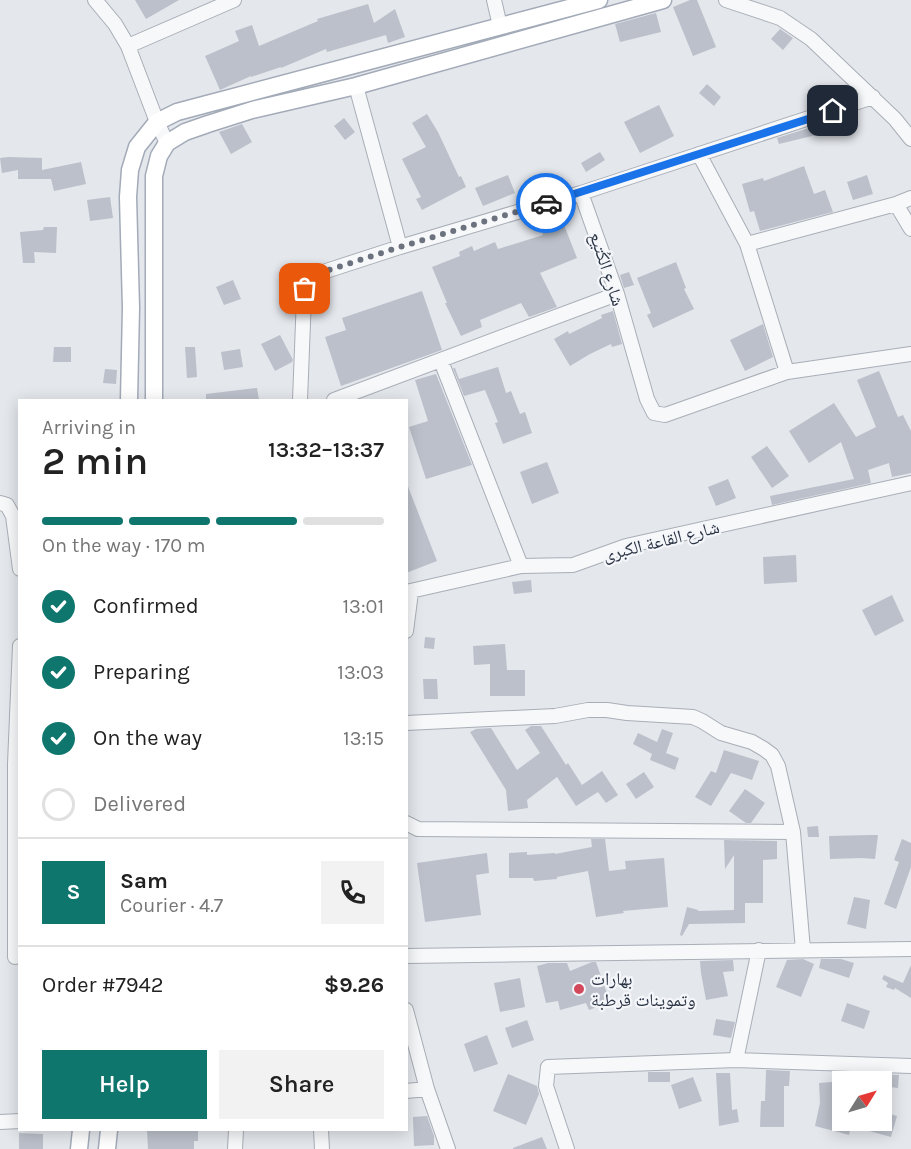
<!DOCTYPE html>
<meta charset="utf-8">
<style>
body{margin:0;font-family:Karla,"Noto Naskh Arabic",sans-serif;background:#f2f2f2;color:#222;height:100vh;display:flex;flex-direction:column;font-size:22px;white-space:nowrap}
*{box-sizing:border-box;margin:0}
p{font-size:20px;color:#767676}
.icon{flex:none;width:33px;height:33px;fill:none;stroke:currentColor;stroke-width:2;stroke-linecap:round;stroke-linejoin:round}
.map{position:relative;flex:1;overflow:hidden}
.sheet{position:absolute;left:18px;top:399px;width:390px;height:732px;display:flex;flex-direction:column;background:#fff;border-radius:0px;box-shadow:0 3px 15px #0003}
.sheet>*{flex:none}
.needle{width:39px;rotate:53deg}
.controls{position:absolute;left:832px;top:1071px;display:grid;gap:12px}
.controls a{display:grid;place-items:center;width:60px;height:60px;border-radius:0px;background:#fff;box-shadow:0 3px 15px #0003;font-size:30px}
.pin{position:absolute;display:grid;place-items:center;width:51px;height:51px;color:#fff;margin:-26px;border-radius:12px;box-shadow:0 3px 9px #0006}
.courier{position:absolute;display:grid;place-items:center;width:60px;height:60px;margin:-30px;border:4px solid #1a73e8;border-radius:50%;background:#fff;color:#222;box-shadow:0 2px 8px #0007}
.summary em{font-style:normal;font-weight:600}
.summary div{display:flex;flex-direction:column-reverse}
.summary{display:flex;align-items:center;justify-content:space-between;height:102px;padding:0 24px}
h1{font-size:39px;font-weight:600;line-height:45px}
.bar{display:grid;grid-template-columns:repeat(4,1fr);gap:9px 6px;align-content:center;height:72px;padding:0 24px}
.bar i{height:8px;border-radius:4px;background:#e0e0e0}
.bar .current{background:#0f766e}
.bar p{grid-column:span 4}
.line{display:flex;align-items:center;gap:15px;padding:0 24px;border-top:2px solid #e0e0e0}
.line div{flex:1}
.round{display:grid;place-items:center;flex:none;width:63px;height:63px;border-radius:0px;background:#f2f2f2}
ol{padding:0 24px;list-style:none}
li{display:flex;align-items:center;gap:18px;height:66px}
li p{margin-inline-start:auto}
li .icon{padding:6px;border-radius:50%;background:#0f766e;color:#fff;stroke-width:4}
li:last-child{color:#767676}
li i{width:33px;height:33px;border:3px solid #e0e0e0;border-radius:50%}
.primary-button{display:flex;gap:12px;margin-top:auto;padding:12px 24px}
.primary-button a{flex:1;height:69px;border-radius:0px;background:#0f766e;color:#fff;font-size:24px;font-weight:600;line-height:69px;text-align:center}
.primary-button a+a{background:#f2f2f2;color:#222}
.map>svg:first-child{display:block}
</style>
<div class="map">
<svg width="911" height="1149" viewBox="0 0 911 1149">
<rect width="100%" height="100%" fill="#e4e7ec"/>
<path fill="#bbc0ca" d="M135,0h44l-33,19z
M690,0h7l19,47 -23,9 -20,-49z
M368,4l6,19 21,-14 10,28 -17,6 -2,-8 -59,17 -1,-3 -45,19v-1l-30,10v-1l-31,14 -15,-34 34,-15 -4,-10 17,-6 7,21 59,-25 -1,-2z
M656,13l5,19 -41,10 -5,-18z
M780,29l13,9 -10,12 -12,-11z
M707,84l14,13 -7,9 -15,-13z
M659,105l15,31 -34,17 -16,-31z
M427,114l11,18 21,45 2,-1 5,11 -44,23 -6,-11 5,-2 -19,-38 24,-12 -14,-24z
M344,118l11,14 -10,8 -11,-14z
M242,124l10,18 -21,12 -12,-22z
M818,125l2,9 -41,10 -2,-6z
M600,152l5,8 -19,12 -5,-9z
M9,157l33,1v12l39,-8 5,22 -32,7 -3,-12h-33v-9l-16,3 -2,-15z
M804,166l10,28 11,-4 8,22 -73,19 -6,-20 -4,1 -8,-28 21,-6 1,3z
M508,175l7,18 -32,13 -8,-18z
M867,175l6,19 -20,6 -6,-18z
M110,197l3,21 -23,3 -3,-21z
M564,225l13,33 -37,15 17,34 -28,10 -8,-14 -41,17 2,7 -21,9 -16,-33h2l-15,-36 28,-11 -1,-4 13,-6 2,5 21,-9 3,7 45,-14 -1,-2z
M44,227h13l-1,26 -22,-1 1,11h-12l-3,-31 23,-2z
M676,262l10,26 -2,1 10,20 -41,19 -6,-13 4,-2 -14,-35z
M629,272l5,13 -10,3 -4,-13z
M233,280l8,19 -17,6 -8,-18z
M422,291l20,59 -101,36 -16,-49 21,-7 -4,-12z
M613,311l9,33 -10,3 -1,-3 -21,10 -20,12 -16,-27 14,-8 1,3 33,-16 -1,-3z
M763,324l10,33 -28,14 -15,-31z
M280,335l13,25 -1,2 -17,9 -14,-27z
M54,347h17v15h-18z
M185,347h10l2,30 -10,1z
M240,349l3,18 -19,3 -3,-18z
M498,367l8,26 5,-2 9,23 5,-2 7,21 -29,11 -8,-21 3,-1 -13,-32 -21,6 -11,-28h2l4,11z
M105,369l12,1 -1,14 -13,-1z
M879,371l19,46 5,-2 8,16v42l-19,4 -3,-14 -21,7 3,13 -99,22 -2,-9 84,-17 -13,-37 -32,21 -20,-32 45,-28 22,34 20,-10 -19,-47z
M436,374l36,91 -46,14 -17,-52 19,-6 -13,-41z
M257,388l2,12h-53v-6z
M767,446l22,30 -17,12 -21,-31z
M547,462l12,31 -27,11 -12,-32z
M728,479l8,19 -20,8 -8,-19z
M407,484l30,77 -31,12v-88z
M796,555l1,27 -33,2 -1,-27z
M531,580l1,12 -18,2 -2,-12z
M892,595l12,26 -29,15 -13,-26z
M425,637l10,1 -1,11 -10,-1z
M505,644l2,26h18v26h-35v-32l-16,1 -1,-19z
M423,679h14l1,20h-14z
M531,726h10l25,39 2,-2 14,22 20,-14 16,24 -12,8 -8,-11 -22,14 -19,-29 -30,23 1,8 -20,3 -2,-21 -36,-58 6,-3 15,-1 26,42 23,-17 -15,-23z
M662,729l11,4 -7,20 13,5 -4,12 -25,-10 2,-6 -19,-10 5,-11 19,9z
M724,750l35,11 -7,19 -21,-7 -20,33 -16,-9 16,-26 5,2z
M644,772l10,15 -18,12 -10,-15z
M745,789l20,14 -14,20h-5l-17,-12z
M818,826l1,11h-11l-1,-10z
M871,835h7l-3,24 -13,-1 -32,1 -1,-23z
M591,839h14l4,32 17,-2 -1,-8 39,-3 4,49 -45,4 1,2 -28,4 -8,-46 -31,6v2l-23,2 -1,-3h-24v-25l18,-1v3l28,-2v1l37,-7z
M902,839l9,4v24l-15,42 -12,-5 15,-42 -5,-2z
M724,840l53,1v18l-14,1v43h-18v20l-56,1 -7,12 -2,-1 7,-28 11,3v1l36,-1v-55l-9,14z
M487,853l2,20 -13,2 5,40 -56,7 -8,-59z
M854,897l16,3 -4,29 -19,-5z
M803,959l11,5 -13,33 -25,-10 11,-27z
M821,959h20l13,4 -5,15 -30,-10z
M733,960l1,11 -11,1 5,24 -22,4 -5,-27 -1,-12z
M592,962h4l14,40 -21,8 -3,-7 -26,7 -2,-9 -12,2 -9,-37 11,-3h19l3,8z
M911,965v33l-16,-10 -1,2 -8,-3 2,-4 -6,-4 2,-4 19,8z
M520,978l5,29 -25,5 -6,-29z
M847,1003l23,8 -6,18 -23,-8z
M716,1019l19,3 -4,16 -18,-3z
M527,1020l7,20 -22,8 -7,-20z
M487,1035l11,29 -24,8 -10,-28z
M766,1070l24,1 -1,15h-5v41h-24l1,-26h4z
M648,1072h22v10h-22z
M716,1073h14l2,37 5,-1 2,13 -20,4z
M856,1073l43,2 -1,13 -16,-2v-4h-27z
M508,1074l29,12 2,8 -13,31 -33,-14z
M693,1077l9,24 -23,8 -8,-24z
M843,1081v39h39v-8l15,4 -6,21 -40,-11 -2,9 -34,-9 5,-23 -1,-20z
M427,1116l7,20v9l-20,1 -1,-29z
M147,1130h51v11h-4v8h-46z
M19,1133l24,1v15h-24z
M542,1137l5,12h-34v-1z"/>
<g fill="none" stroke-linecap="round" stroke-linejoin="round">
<defs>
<path id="minor" d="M95,0l20,24 13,22 29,76 10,21
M494,0l6,26
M726,0l54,18 31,21 84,80 16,20
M128,46l106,-46
M356,86l44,161
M699,154l48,90 40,128
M581,193l292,-96
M896,204l15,25
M747,244l149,-40 15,-6
M441,361l80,205
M300,400l4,-103c2,-14 7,-20 19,-25l77,-25 181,-54 36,101 30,105 7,14 11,2 122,-43 124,-18
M334,400l283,-106
M0,503l7,2 6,11 7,53
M406,592l115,-26 52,-1 53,-19 285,-63
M406,631l5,-39
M406,723l149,-7 33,-6h19l20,3 66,4 9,4 19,12 31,9 12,7 8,6 6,11 15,66 10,118
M406,823l12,6 375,3
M406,956l505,-7
M15,957v-193l5,-118
M406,1010l21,79 21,60
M736,1060l23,-110
M406,1091l21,-2
M0,1122l20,-1
M321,1130l1,19
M235,1149l1,-19
M567,1149l-21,-63 2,-19 188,-7 175,6"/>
<path id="major" d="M129,400l2,-92 -3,-111 2,-27 7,-23 20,-25 20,-10 15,-4 407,-108
M154,400v-224l5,-20 8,-13 18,-11 23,-8 44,-14 104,-24 307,-86
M79,1149l2,-19
M107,1149l2,-19"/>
</defs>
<use href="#minor" stroke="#a9aeb7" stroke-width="16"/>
<use href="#major" stroke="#a3abb8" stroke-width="19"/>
<use href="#minor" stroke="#f7f8fa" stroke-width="14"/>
<use href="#major" stroke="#fff" stroke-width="16"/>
</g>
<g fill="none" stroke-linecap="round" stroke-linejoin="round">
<path stroke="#6c737f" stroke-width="6" stroke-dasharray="0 10.8" d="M305,289c4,-9 9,-13 18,-17l77,-25 146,-44"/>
<path stroke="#1a73e8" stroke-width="8" d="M546,203l287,-92"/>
</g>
<circle fill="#d1495b" stroke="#f4f6f9" stroke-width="2" cx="579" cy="989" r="6"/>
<g text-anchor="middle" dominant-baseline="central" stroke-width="4.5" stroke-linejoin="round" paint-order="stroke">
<g font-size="18" fill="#2b3445" stroke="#f4f6f9">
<text transform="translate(607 269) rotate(72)">شارع الكُتيع</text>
<text transform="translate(661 541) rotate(-14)">شارع القاعة الكبرى</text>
</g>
<g font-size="18" fill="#2b3445" stroke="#f4f6f9" text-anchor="start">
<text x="591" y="979">بهارات<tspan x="591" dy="21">وتموينات قرطبة</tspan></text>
</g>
</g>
</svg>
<div class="controls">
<a><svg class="needle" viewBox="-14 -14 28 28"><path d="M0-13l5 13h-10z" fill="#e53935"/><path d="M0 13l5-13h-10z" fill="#767676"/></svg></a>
</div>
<div class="pin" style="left:305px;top:289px;background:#ea580c"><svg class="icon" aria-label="bag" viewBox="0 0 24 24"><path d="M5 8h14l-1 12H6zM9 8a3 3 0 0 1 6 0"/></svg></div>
<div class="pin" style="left:833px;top:111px;background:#1f2937"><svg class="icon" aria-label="home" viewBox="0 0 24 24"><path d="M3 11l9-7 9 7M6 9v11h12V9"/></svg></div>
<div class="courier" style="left:546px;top:203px"><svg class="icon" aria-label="car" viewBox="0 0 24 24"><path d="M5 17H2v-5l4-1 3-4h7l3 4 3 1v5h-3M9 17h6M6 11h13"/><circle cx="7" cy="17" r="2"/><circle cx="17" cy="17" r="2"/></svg></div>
<section class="sheet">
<div class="summary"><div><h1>2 min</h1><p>Arriving in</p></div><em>13:32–13:37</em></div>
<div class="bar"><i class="current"></i><i class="current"></i><i class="current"></i><i></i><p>On the way · 170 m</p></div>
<ol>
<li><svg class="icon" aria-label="check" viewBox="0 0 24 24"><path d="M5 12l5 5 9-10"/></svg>Confirmed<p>13:01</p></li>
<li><svg class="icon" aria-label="check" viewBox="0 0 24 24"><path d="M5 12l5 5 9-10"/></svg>Preparing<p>13:03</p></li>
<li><svg class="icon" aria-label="check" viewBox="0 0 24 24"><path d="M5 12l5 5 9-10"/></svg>On the way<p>13:15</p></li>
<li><i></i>Delivered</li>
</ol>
<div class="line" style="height:108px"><b class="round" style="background:#0f766e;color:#fff">S</b><div><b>Sam</b><p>Courier · 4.7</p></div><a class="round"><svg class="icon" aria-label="phone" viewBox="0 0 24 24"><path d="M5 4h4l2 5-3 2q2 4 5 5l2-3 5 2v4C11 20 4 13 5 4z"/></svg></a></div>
<div class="line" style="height:78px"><div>Order #7942</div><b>$9.26</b></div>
<div class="primary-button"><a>Help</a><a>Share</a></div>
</section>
</div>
